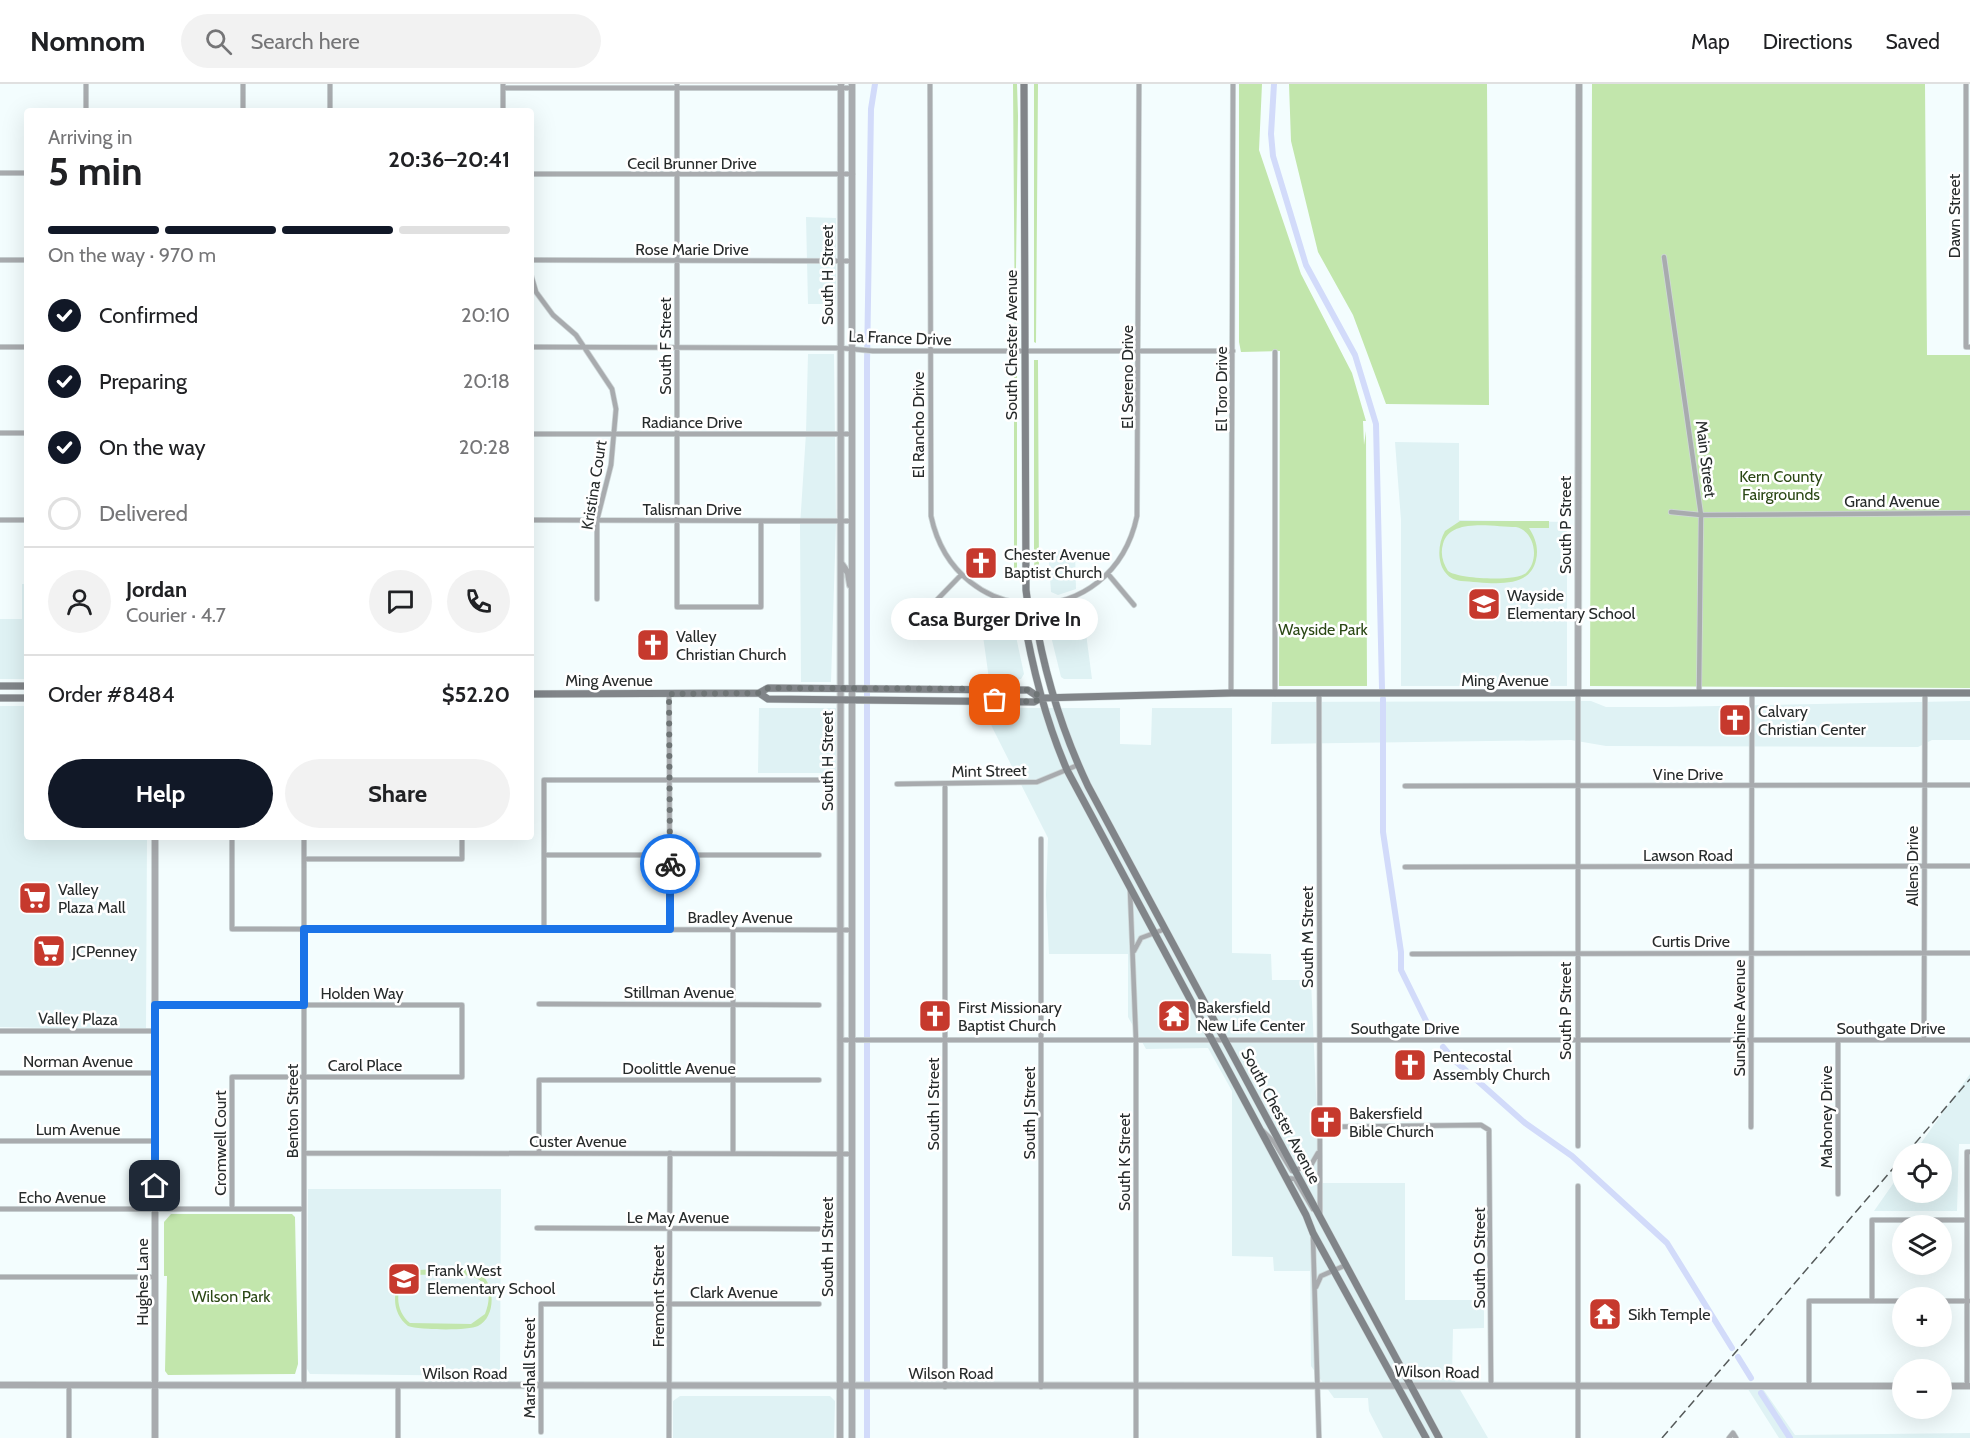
<!DOCTYPE html>
<meta charset="utf-8">
<style>
body{margin:0;font-family:Cabin,sans-serif;background:#f2f2f2;color:#202124;height:100vh;display:flex;flex-direction:column;font-size:22px;white-space:nowrap}
*{box-sizing:border-box;margin:0}
p{font-size:20px;color:#757577}
.icon{flex:none;width:33px;height:33px;fill:none;stroke:currentColor;stroke-width:2;stroke-linecap:round;stroke-linejoin:round}
.map{position:relative;flex:1;overflow:hidden}
.details{position:absolute;left:24px;top:24px;width:510px;height:732px;display:flex;flex-direction:column;background:#fff;border-radius:6px;box-shadow:0 6px 24px #0002}
.details>*{flex:none}
.tools{position:absolute;left:1892px;top:1059px;display:grid;gap:12px}
.tools a{display:grid;place-items:center;width:60px;height:60px;border-radius:50%;background:#fff;box-shadow:0 6px 24px #0002;font-size:30px}
.pin{position:absolute;display:grid;place-items:center;width:51px;height:51px;color:#fff;margin:-26px;border-radius:12px;box-shadow:0 3px 9px #0006}
.courier{position:absolute;display:grid;place-items:center;width:60px;height:60px;margin:-30px;border:4px solid #1a73e8;border-radius:50%;background:#fff;color:#222;box-shadow:0 2px 8px #0007}
.bubble{position:absolute;height:42px;border-radius:21px;background:#fff;box-shadow:0 6px 24px #0002;font-size:20px;font-weight:800;line-height:42px;text-align:center}
.head em{font-style:normal;font-weight:800}
.head div{display:flex;flex-direction:column-reverse}
.head{display:flex;align-items:center;justify-content:space-between;height:102px;padding:0 24px}
h1{font-size:39px;font-weight:800;line-height:45px}
.bar{display:grid;grid-template-columns:repeat(4,1fr);gap:9px 6px;align-content:center;height:72px;padding:0 24px}
.bar i{height:8px;border-radius:4px;background:#e0e0e0}
.bar .selected{background:#111827}
.bar p{grid-column:span 4}
.line{display:flex;align-items:center;gap:15px;padding:0 24px;border-top:2px solid #e0e0e0}
.line div{flex:1}
.round{display:grid;place-items:center;flex:none;width:63px;height:63px;border-radius:32px;background:#f2f2f2}
ol{padding:0 24px;list-style:none}
li{display:flex;align-items:center;gap:18px;height:66px}
li p{margin-inline-start:auto}
li .icon{padding:6px;border-radius:50%;background:#111827;color:#fff;stroke-width:4}
li:last-child{color:#757577}
li i{width:33px;height:33px;border:3px solid #e0e0e0;border-radius:50%}
.action{display:flex;gap:12px;margin-top:auto;padding:12px 24px}
.action a{flex:1;height:69px;border-radius:36px;background:#111827;color:#fff;font-size:24px;font-weight:800;line-height:69px;text-align:center}
.action a+a{background:#f2f2f2;color:#202124}
header{display:flex;align-items:center;gap:36px;box-sizing:border-box;height:84px;padding:0 30px;background:#fff;border-bottom:2px solid #e0e0e0}
header strong{font-size:28px}
nav{display:flex;gap:33px;margin-inline-start:auto;font-size:21px}
.search{width:420px;height:54px;background:#f2f2f2;display:flex;align-items:center;gap:15px;box-sizing:border-box;padding:0 21px;border-radius:33px;color:#757577;font-size:22px}
.map>svg:first-child{display:block}
</style>
<header>
<strong>Nomnom</strong>
<div class="search"><svg class="icon" aria-label="search" viewBox="0 0 24 24"><circle cx="10" cy="10" r="6"/><path d="M15 15l6 6"/></svg>Search here</div>
<nav><a>Map</a><a>Directions</a><a>Saved</a></nav>
</header>
<div class="map">
<svg width="1970" height="1354" viewBox="0 0 1970 1354">
<rect width="100%" height="100%" fill="#f3fdfe"/>
<path fill="#dff2f4" d="M806,133l30,1v86h-28z
M808,270h26l2,169 -5,159h-30l-1,-156 6,-93z
M1395,358l64,1v77l108,2v164h-166v-166z
M1075,466l1,39 -18,6 -7,-3 -3,-41z
M22,500h5v95h-27v-60h22z
M978,516l33,13 13,61 -3,5h-32z
M1082,519l10,76h-28l-3,-2 -15,-61z
M1591,617l15,6h61l303,-6v39h-38l-14,7 -312,-1 -35,-6 -300,4 1,-42z
M0,622h27v131h120l-1,193 -146,-3z
M759,624h77v65h-78z
M988,624h132v36l31,1 1,-37h80v245l39,1 1,26h39l9,203h85v117h79v28l-31,1 -1,47 36,62h-105l-14,-27 -1,-13h-34l-23,-32 -1,-95h-36l-1,-14 -41,-1v-165l-24,-43 -62,1 -18,-32v-63h-79l-3,-59 2,-57 -56,-111 -4,-10z
M1970,990v70h-11l-2,67h-83l28,-40v21h39v-38l-27,-1z
M308,1105h193l-1,187 -190,-2 -3,-5z
M1746,1302h15l34,49 175,-2v5h-191z
M680,1312h150l5,5 -1,37h-161v-37z"/>
<path fill="#c2e6ac" fill-rule="evenodd" d="M1013,0h4l1,32 -3,227z
M1034,0h4l-2,259 -2,-1z
M1239,0h23l-3,66 42,124 51,99 14,48h-3l1,24 2,-14 1,255h-88l1,-335 -39,1 -2,-10z
M1289,0h278h-80l2,321 -103,-1 -33,-89 -35,-63 -27,-111z
M1592,0h333l2,271h43v333l-380,-2z
M1014,276h3v213h-3z
M1034,276h4l1,220h-4l-1,-22z
M1460,437h89v7h-20c6,9 10,20 7,32 -7,32 -50,22 -75,21 -24,-3 -26,-33 -16,-50zM1516,443c19,4 24,33 10,46 -10,9 -68,6 -78,-2 -5,-8 -8,-17 -5,-27 7,-27 51,-17 73,-17z
M171,1130h121l3,3 3,147 -3,10 -127,1 -3,-4 2,-95h-3v-54z
M416,1186c14,0 47,-4 60,1 20,9 21,46 2,55 -10,5 -59,4 -70,0 -16,-12 -17,-35 -4,-51zM415,1191c29,0 89,-11 70,39l-14,10 -61,-1c-16,-12 -17,-42 5,-48z"/>
<g fill="none" stroke-linecap="round" stroke-linejoin="round">
<path stroke="#d2dbfa" stroke-width="6" d="M1274,0l-3,50 2,22 33,109 49,90 21,69 6,264
M1383,615v133l18,120v18l31,63
M1443,963l10,12 72,64 47,33 95,87 65,105
M1738,1273l13,21
M1761,1309l29,45
M867,1354v-1074l4,-255 4,-25"/>
<defs>
<path id="minor" d="M677,0v523h84v-86
M930,0l1,432c25,117 181,118 206,0l2,-432
M1966,0v263h4
M503,4h349
M86,27v-27
M243,27v-27
M330,27v-27
M503,27v-27
M0,89h27
M531,90h322
M1664,173l37,258 -2,178
M0,176h27
M531,176l321,1
M531,191l5,17 17,23 23,20 36,54 4,20 -5,56 -14,55v79
M0,263h27
M531,263l310,1 32,3h360
M0,349h27
M531,350h321
M1671,428l30,3 269,-2
M0,436h27
M531,436l321,1
M1108,490l26,31
M930,523l31,-32
M1231,609l2,-609
M669,610l1,235
M1275,610v-342
M1319,610l1,520
M897,700l140,-2 41,-17
M1405,702l565,-1
M232,753v92l620,1
M544,771h275
M304,775h158v-22
M1405,783l565,-1
M1130,806l6,150v398
M544,845v-149h275
M1134,867l7,-13 24,-9
M1412,870l558,-1
M539,920l280,1
M155,921h307v72h-230v132
M0,947h155
M840,956h1130
M1924,956l1,-347
M0,989h155
M1318,1043l163,-2 8,5 2,256
M1751,1043l1,-434
M1263,1047l11,11 18,29 19,-6 7,-12
M0,1057h155
M1578,1062v-453
M304,1069l548,1
M539,1069v-73h280
M733,1069v-224
M1286,1094l9,1 18,30
M1838,1110v-154
M0,1125h304
M537,1144l282,1
M1313,1153l6,201
M0,1193h155
M1316,1203l5,-11 25,-11
M1872,1217v-81h95
M1941,1217h29
M304,1302v-549
M1809,1302v-85h93
M1967,1302v-234h3
M945,1303v-603
M1041,1303v-548
M541,1348v-128h278
M69,1354v-53
M398,1354v-52
M669,1354l1,-285
M1578,1354v-252
M1729,1354l4,-5 3,5"/>
<path id="tertiary" d="M841,479l7,10 2,12
M1578,609l1,-609
M0,1301l1902,1
M1941,1302h29
M155,1354v-601
M840,1354l1,-1354
M852,1354v-1354"/>
<path id="secondary" d="M1024,0l2,506 2,15 6,6c10,62 27,118 54,175l351,652
M1028,521l-5,8c9,54 22,106 44,157l239,445 7,18 113,205
M0,602h27
M759,609l9,6 266,3 7,-4 190,-5h739
M531,610l228,-1 9,-5 260,2 12,8
M0,614h27"/>
</defs>
<use href="#minor" stroke="#ced7d8" stroke-width="6"/>
<use href="#tertiary" stroke="#ced7d8" stroke-width="8"/>
<use href="#secondary" stroke="#ced7d8" stroke-width="8"/>
<use href="#minor" stroke="#a8abae" stroke-width="4.5"/>
<use href="#tertiary" stroke="#a8abae" stroke-width="6"/>
<use href="#secondary" stroke="#818589" stroke-width="7"/>
<path stroke="#555a5a" stroke-width="1.5" stroke-dasharray="9 4.5" stroke-linecap="butt" d="M1906,1070l64,-75
M1662,1354l240,-280"/>
</g>
<g fill="none" stroke-linecap="round" stroke-linejoin="round">
<path stroke="#6e7475" stroke-width="6" stroke-dasharray="0 10.8" d="M670,780l-1,-170 90,-1 9,-5 236,1c14,0 27,-2 37,9l-7,4 -39,-2"/>
<path stroke="#1a73e8" stroke-width="8" d="M155,1102v-181h149v-76h366v-65"/>
</g>
<defs>
<symbol id="church-square" viewBox="-11 -11 22 22"><rect x="-9" y="-9" width="18" height="18" rx="4" fill="#c6392d" stroke="#fff"/><path d="M-1.2-6h2.4v3.5h3.3v2.4h-3.3V6h-2.4V-.1h-3.3v-2.4h3.3Z" fill="#fff"/></symbol>
<symbol id="school-square" viewBox="-11 -11 22 22"><rect x="-9" y="-9" width="18" height="18" rx="4" fill="#c6392d" stroke="#fff"/><path d="M0-5L7-2L0 1L-7-2ZM-4 1L0 2.5L4 1V4Q0 6-4 4Z" fill="#fff"/></symbol>
<symbol id="supermarket-square" viewBox="-11 -11 22 22"><rect x="-9" y="-9" width="18" height="18" rx="4" fill="#c6392d" stroke="#fff"/><path d="M-6-5.5h2.5l.6 2H6L4.5 2H-2.5L-4.4-4H-6ZM-1.5 3.2a1.3 1.3 0 1 0 .1 0ZM3 3.2a1.3 1.3 0 1 0 .1 0Z" fill="#fff"/></symbol>
<symbol id="temple-square" viewBox="-11 -11 22 22"><rect x="-9" y="-9" width="18" height="18" rx="4" fill="#c6392d" stroke="#fff"/><path d="M0-6L5-2H3V0L6.5 2.5H4V6H1.5V3h-3V6H-4V2.5H-6.5L-3 0V-2H-5Z" fill="#fff"/></symbol>
</defs>
<g fill-rule="evenodd">
<use href="#church-square" x="962" y="460" width="38" height="38"/>
<use href="#school-square" x="1465" y="501" width="38" height="38"/>
<use href="#church-square" x="634" y="542" width="38" height="38"/>
<use href="#church-square" x="1716" y="617" width="38" height="38"/>
<use href="#supermarket-square" x="16" y="795" width="38" height="38"/>
<use href="#supermarket-square" x="30" y="848" width="38" height="38"/>
<use href="#church-square" x="916" y="913" width="38" height="38"/>
<use href="#temple-square" x="1155" y="913" width="38" height="38"/>
<use href="#church-square" x="1391" y="962" width="38" height="38"/>
<use href="#church-square" x="1307" y="1019" width="38" height="38"/>
<use href="#school-square" x="385" y="1176" width="38" height="38"/>
<use href="#temple-square" x="1586" y="1211" width="38" height="38"/>
</g>
<g text-anchor="middle" dominant-baseline="central" stroke-width="5" stroke-linejoin="round" paint-order="stroke">
<g font-size="16" fill="#272b2b" stroke="#fff">
<text x="692" y="79">Cecil Brunner Drive</text>
<text transform="translate(1954 132) rotate(-90)">Dawn Street</text>
<text x="692" y="165">Rose Marie Drive</text>
<text transform="translate(827 191) rotate(-90)">South H Street</text>
<text transform="translate(900 254) rotate(2)">La France Drive</text>
<text transform="translate(1011 261) rotate(-90)">South Chester Avenue</text>
<text transform="translate(665 262) rotate(-90)">South F Street</text>
<text transform="translate(1127 293) rotate(-90)">El Sereno Drive</text>
<text transform="translate(1221 305) rotate(-90)">El Toro Drive</text>
<text x="692" y="338">Radiance Drive</text>
<text transform="translate(918 341) rotate(-90)">El Rancho Drive</text>
<text transform="translate(1706 375) rotate(83)">Main Street</text>
<text transform="translate(594 401) rotate(-81)">Kristina Court</text>
<text x="1892" y="417">Grand Avenue</text>
<text x="692" y="425">Talisman Drive</text>
<text transform="translate(1565 441) rotate(-90)">South P Street</text>
<text x="609" y="596">Ming Avenue</text>
<text x="1505" y="596">Ming Avenue</text>
<text transform="translate(827 677) rotate(-90)">South H Street</text>
<text transform="translate(989 687) rotate(-1)">Mint Street</text>
<text x="1688" y="690">Vine Drive</text>
<text x="1688" y="771">Lawson Road</text>
<text transform="translate(1912 782) rotate(-90)">Allens Drive</text>
<text x="740" y="833">Bradley Avenue</text>
<text transform="translate(1307 853) rotate(-90)">South M Street</text>
<text x="1691" y="857">Curtis Drive</text>
<text x="679" y="908">Stillman Avenue</text>
<text x="362" y="909">Holden Way</text>
<text transform="translate(1565 927) rotate(-90)">South P Street</text>
<text transform="translate(1739 934) rotate(-90)">Sunshine Avenue</text>
<text transform="translate(78 935) rotate(1)">Valley Plaza</text>
<text x="1405" y="944">Southgate Drive</text>
<text x="1891" y="944">Southgate Drive</text>
<text x="78" y="977">Norman Avenue</text>
<text x="365" y="981">Carol Place</text>
<text x="679" y="984">Doolittle Avenue</text>
<text transform="translate(933 1020) rotate(-90)">South I Street</text>
<text transform="translate(292 1027) rotate(-90)">Benton Street</text>
<text transform="translate(1029 1029) rotate(-90)">South J Street</text>
<text transform="translate(1281 1032) rotate(62)">South Chester Avenue</text>
<text transform="translate(1826 1033) rotate(-90)">Mahoney Drive</text>
<text x="78" y="1045">Lum Avenue</text>
<text x="578" y="1057">Custer Avenue</text>
<text transform="translate(220 1059) rotate(-90)">Cromwell Court</text>
<text transform="translate(1124 1078) rotate(-90)">South K Street</text>
<text x="62" y="1113">Echo Avenue</text>
<text x="678" y="1133">Le May Avenue</text>
<text transform="translate(827 1163) rotate(-90)">South H Street</text>
<text transform="translate(1479 1174) rotate(-90)">South O Street</text>
<text transform="translate(142 1198) rotate(-90)">Hughes Lane</text>
<text x="734" y="1208">Clark Avenue</text>
<text transform="translate(658 1212) rotate(-90)">Fremont Street</text>
<text transform="translate(529 1284) rotate(-90)">Marshall Street</text>
<text transform="translate(1437 1288) rotate(1)">Wilson Road</text>
<text x="465" y="1289">Wilson Road</text>
<text x="951" y="1289">Wilson Road</text>
</g>
<g font-size="16" fill="#2b4815" stroke="#fff">
<text x="1781" y="392">Kern County<tspan x="1781" dy="18">Fairgrounds</tspan></text>
<text x="1323" y="545">Wayside Park</text>
<text x="231" y="1212">Wilson Park</text>
</g>
<g font-size="16" fill="#272b2b" stroke="#fff" text-anchor="start">
<text x="1004" y="470">Chester Avenue<tspan x="1004" dy="18">Baptist Church</tspan></text>
<text x="1507" y="511">Wayside<tspan x="1507" dy="18">Elementary School</tspan></text>
<text x="676" y="552">Valley<tspan x="676" dy="18">Christian Church</tspan></text>
<text x="1758" y="627">Calvary<tspan x="1758" dy="18">Christian Center</tspan></text>
<text x="58" y="805">Valley<tspan x="58" dy="18">Plaza Mall</tspan></text>
<text x="72" y="867">JCPenney</text>
<text x="958" y="923">First Missionary<tspan x="958" dy="18">Baptist Church</tspan></text>
<text x="1197" y="923">Bakersfield<tspan x="1197" dy="18">New Life Center</tspan></text>
<text x="1433" y="972">Pentecostal<tspan x="1433" dy="18">Assembly Church</tspan></text>
<text x="1349" y="1029">Bakersfield<tspan x="1349" dy="18">Bible Church</tspan></text>
<text x="427" y="1186">Frank West<tspan x="427" dy="18">Elementary School</tspan></text>
<text x="1628" y="1230">Sikh Temple</text>
</g>
</g>
</svg>
<div class="tools">
<a><svg class="icon" aria-label="locate" viewBox="0 0 24 24"><circle cx="12" cy="12" r="6"/><path d="M12 2v4M12 18v4M2 12h4M18 12h4"/></svg></a>
<a><svg class="icon" aria-label="layers" viewBox="0 0 24 24"><path d="M12 4l9 5-9 5-9-5zM3 14l9 5 9-5"/></svg></a>
<a>+</a>
<a>−</a>
</div>
<div class="pin" style="left:995px;top:616px;background:#ea580c"><svg class="icon" aria-label="bag" viewBox="0 0 24 24"><path d="M5 8h14l-1 12H6zM9 8a3 3 0 0 1 6 0"/></svg></div>
<div class="pin" style="left:155px;top:1102px;background:#1f2937"><svg class="icon" aria-label="home" viewBox="0 0 24 24"><path d="M3 11l9-7 9 7M6 9v11h12V9"/></svg></div>
<div class="courier" style="left:670px;top:780px"><svg class="icon" aria-label="bike" viewBox="0 0 24 24"><circle cx="6" cy="16" r="4"/><circle cx="18" cy="16" r="4"/><path d="M6 16l4-8h5l3 8M10 8l3 8H6M13 5h3"/></svg></div>
<div class="bubble" style="left:891px;top:514px;width:207px">Casa Burger Drive In</div>
<section class="details">
<div class="head"><div><h1>5 min</h1><p>Arriving in</p></div><em>20:36–20:41</em></div>
<div class="bar"><i class="selected"></i><i class="selected"></i><i class="selected"></i><i></i><p>On the way · 970 m</p></div>
<ol>
<li><svg class="icon" aria-label="check" viewBox="0 0 24 24"><path d="M5 12l5 5 9-10"/></svg>Confirmed<p>20:10</p></li>
<li><svg class="icon" aria-label="check" viewBox="0 0 24 24"><path d="M5 12l5 5 9-10"/></svg>Preparing<p>20:18</p></li>
<li><svg class="icon" aria-label="check" viewBox="0 0 24 24"><path d="M5 12l5 5 9-10"/></svg>On the way<p>20:28</p></li>
<li><i></i>Delivered</li>
</ol>
<div class="line" style="height:108px"><a class="round"><svg class="icon" aria-label="person" viewBox="0 0 24 24"><circle cx="12" cy="8" r="4"/><path d="M4 21q1-7 8-7t8 7"/></svg></a><div><b>Jordan</b><p>Courier · 4.7</p></div><a class="round"><svg class="icon" aria-label="chat" viewBox="0 0 24 24"><path d="M4 5h16v11H9l-5 4z"/></svg></a><a class="round"><svg class="icon" aria-label="phone" viewBox="0 0 24 24"><path d="M5 4h4l2 5-3 2q2 4 5 5l2-3 5 2v4C11 20 4 13 5 4z"/></svg></a></div>
<div class="line" style="height:78px"><div>Order #8484</div><b>$52.20</b></div>
<div class="action"><a>Help</a><a>Share</a></div>
</section>
</div>
